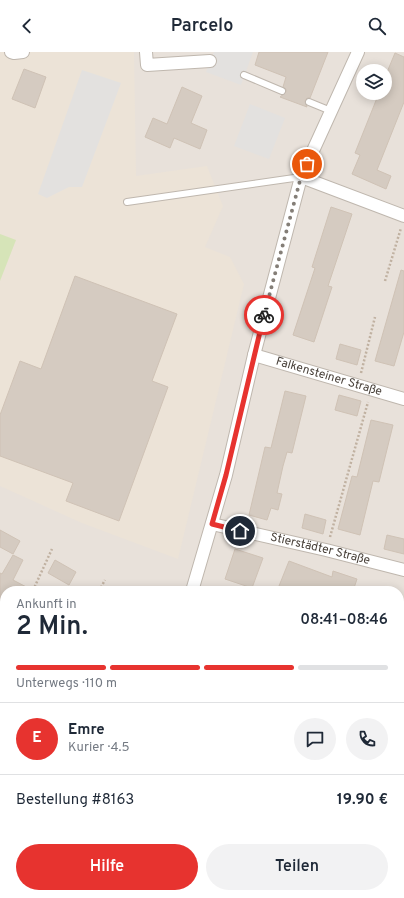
<!DOCTYPE html>
<html lang="de">
<meta charset="utf-8">
<style>
body{margin:0;font-family:Overpass,sans-serif;background:#f2f2f3;color:#1f2937;height:100vh;display:flex;flex-direction:column;font-size:15px;white-space:nowrap}
*{box-sizing:border-box;margin:0}
p{font-size:13px;color:#747a83}
.icon{flex:none;width:22px;height:22px;fill:none;stroke:currentColor;stroke-width:2;stroke-linecap:round;stroke-linejoin:round}
.map{position:relative;flex:1;overflow:hidden}
.side{position:absolute;left:0px;top:534px;width:404px;height:312px;display:flex;flex-direction:column;background:#fff;border-radius:16px 16px 0 0;box-shadow:0 2px 10px #0003}
.side>*{flex:none}
.buttons{position:absolute;left:356px;top:12px;display:grid;gap:8px}
.buttons a{display:grid;place-items:center;width:36px;height:36px;border-radius:50%;background:#fff;box-shadow:0 2px 10px #0003;font-size:20px}
.pin{position:absolute;display:grid;place-items:center;width:34px;height:34px;color:#fff;margin:-17px;border:2px solid #fff;border-radius:50%;box-shadow:0 1px 4px #0007}
.courier{position:absolute;display:grid;place-items:center;width:40px;height:40px;margin:-20px;border:3px solid #e7332f;border-radius:50%;background:#fff;color:#222;box-shadow:0 1px 5px #0007}
.summary em{font-style:normal;font-weight:600}
.summary div{display:flex;flex-direction:column-reverse}
.summary{display:flex;align-items:center;justify-content:space-between;height:68px;padding:0 16px}
h1{font-size:26px;font-weight:600;line-height:30px}
.bar{display:grid;grid-template-columns:repeat(4,1fr);gap:6px 4px;align-content:center;height:48px;padding:0 16px}
.bar i{height:5px;border-radius:3px;background:#e0e1e3}
.bar .selected{background:#e7332f}
.bar p{grid-column:span 4}
.line{display:flex;align-items:center;gap:10px;padding:0 16px;border-top:1px solid #e0e1e3}
.line div{flex:1}
.round{display:grid;place-items:center;flex:none;width:42px;height:42px;border-radius:21px;background:#f2f2f3}
.primary-button{display:flex;gap:8px;margin-top:auto;padding:8px 16px}
.primary-button a{flex:1;height:46px;border-radius:24px;background:#e7332f;color:#fff;font-size:16px;font-weight:600;line-height:46px;text-align:center}
.primary-button a+a{background:#f2f2f3;color:#1f2937}
header{display:flex;justify-content:space-between;align-items:center;height:52px;padding:0 16px;background:#fff;font-size:18px;font-weight:600}
.map>svg:first-child{display:block}
</style>
<header><svg class="icon" aria-label="back" viewBox="0 0 24 24"><path d="M15 5l-7 7 7 7"/></svg>Parcelo<svg class="icon" aria-label="search" viewBox="0 0 24 24"><circle cx="10" cy="10" r="6"/><path d="M15 15l6 6"/></svg></header>
<div class="map">
<svg width="404" height="846" viewBox="0 0 404 846">
<rect width="100%" height="100%" fill="#f4f0eb"/>
<path fill="#e8e1da" fill-rule="evenodd" d="M0,0h404v846h-404zM363,19h22v22h-22zM5,539h394v302h-394z"/>
<path fill="#ece3d7" d="M0,0h134l2,124 71,-10 16,40 -18,41 25,10 14,27 -66,275 -96,-36 -82,-37z"/>
<path fill="#d6e4b8" d="M0,182l16,6 -16,41z"/>
<path fill="#e3e1df" d="M214,0h39l-12,33 -35,-13z
M82,18l39,13 -39,104h-13l-22,11 -9,-4z
M250,52l35,14 -16,41 -35,-13z"/>
<path fill="#d5cbc1" stroke="#cfc2b5" d="M259,0h69l-18,46h-3l-2,3 2,6 -27,-10 6,-5v-3l-3,-2 3,-10 -31,-12z
M395,1l9,4v45l-27,68 14,6 -5,13 -34,-15 8,-19 -5,-2 24,-60h6v-16z
M24,17l22,8 -11,31 -23,-9z
M182,35l20,9 -11,27 16,7 -7,19 -26,-11 -4,10 -25,-11 8,-19 14,6z
M331,155l21,7 -24,72 4,1 -18,55 -21,-7 22,-67 -3,-1z
M401,218l3,1v61l-10,34 -19,-5z
M75,224l102,38 -25,67 16,6 -49,134 -53,-20 7,-18 -73,-27v-41l20,-54 21,8z
M340,292l21,6 -4,15 -21,-6z
M285,339l21,5 -14,57 -5,-1 -4,14 -6,27 5,1 -4,16 -7,-2 -4,12 -18,-5 16,-68 6,1z
M339,343l22,6 -4,15 -22,-6z
M371,368l22,5 -14,57 -6,-1 -13,54 -22,-6 14,-53 5,1z
M305,462l21,6 -3,14 -21,-6z
M0,478l20,11 -7,13 -13,-7z
M387,483l17,4v15l-20,-5z
M235,497l28,9 -11,30 -27,-9z
M13,503l10,5 -10,20 21,11h-29l-5,12v-30l2,1z
M55,508l21,12 -7,13 -21,-12z
M289,509l43,16 1,-6 24,8 -4,12h-76z"/>
<g fill="none" stroke-linecap="round" stroke-linejoin="round">
<defs>
<path id="lane" d="M244,23l38,16
M309,50l22,9
M127,150l174,-25"/>
<g id="street">
<path d="M11,0l3,1 9,-1"/>
<path d="M146,0l1,13 63,-4"/>
<path d="M301,125l103,39"/>
<path id="s1" d="M254,303l150,44"/>
<path id="s2" d="M212,472l114,26 78,20"/>
<path d="M192,539l34,-116 28,-120 47,-178 57,-125"/>
<path d="M0,622l5,3"/>
<path d="M399,672l5,2"/>
<path d="M399,765l5,3"/>
<path d="M399,786l5,-1"/>
<path d="M16,846l5,-5"/>
</g>
</defs>
<use href="#lane" stroke="#bfb7ae" stroke-width="8"/>
<use href="#street" stroke="#bfb7ae" stroke-width="14"/>
<path stroke="#c0b1a1" stroke-width="2.5" stroke-dasharray="2 2" stroke-linecap="butt" d="M385,229l16,-53
M361,321l14,-56
M330,485l38,-135
M35,539v-5l17,-37
M99,539l6,-11"/>
<use href="#lane" stroke="#fff" stroke-width="6"/>
<use href="#street" stroke="#fff" stroke-width="12"/>
</g>
<g fill="none" stroke-linecap="round" stroke-linejoin="round">
<path stroke="#847e77" stroke-width="4" stroke-dasharray="0 7.2" d="M264,263l37,-138 6,-13"/>
<path stroke="#e7332f" stroke-width="5" d="M240,479l-28,-7 14,-49 38,-160"/>
</g>
<g text-anchor="middle" dominant-baseline="central" stroke-width="3" stroke-linejoin="round" paint-order="stroke">
<g font-size="12" fill="#484039" stroke="#fff">
<text stroke="none"><textPath href="#s1" startOffset="78">Falkensteiner Straße</textPath></text>
<text stroke="none"><textPath href="#s2" startOffset="111">Stierstädter Straße</textPath></text>
</g>
</g>
</svg>
<div class="buttons">
<a><svg class="icon" aria-label="layers" viewBox="0 0 24 24"><path d="M12 4l9 5-9 5-9-5zM3 14l9 5 9-5"/></svg></a>
</div>
<div class="pin" style="left:307px;top:112px;background:#ea580c"><svg class="icon" aria-label="bag" viewBox="0 0 24 24"><path d="M5 8h14l-1 12H6zM9 8a3 3 0 0 1 6 0"/></svg></div>
<div class="pin" style="left:240px;top:479px;background:#1f2937"><svg class="icon" aria-label="home" viewBox="0 0 24 24"><path d="M3 11l9-7 9 7M6 9v11h12V9"/></svg></div>
<div class="courier" style="left:264px;top:263px"><svg class="icon" aria-label="bike" viewBox="0 0 24 24"><circle cx="6" cy="16" r="4"/><circle cx="18" cy="16" r="4"/><path d="M6 16l4-8h5l3 8M10 8l3 8H6M13 5h3"/></svg></div>
<section class="side">
<div class="summary"><div><h1>2 Min.</h1><p>Ankunft in</p></div><em>08:41–08:46</em></div>
<div class="bar"><i class="selected"></i><i class="selected"></i><i class="selected"></i><i></i><p>Unterwegs · 110 m</p></div>
<div class="line" style="height:72px"><b class="round" style="background:#e7332f;color:#fff">E</b><div><b>Emre</b><p>Kurier · 4.5</p></div><a class="round"><svg class="icon" aria-label="chat" viewBox="0 0 24 24"><path d="M4 5h16v11H9l-5 4z"/></svg></a><a class="round"><svg class="icon" aria-label="phone" viewBox="0 0 24 24"><path d="M5 4h4l2 5-3 2q2 4 5 5l2-3 5 2v4C11 20 4 13 5 4z"/></svg></a></div>
<div class="line" style="height:52px"><div>Bestellung #8163</div><b>19.90 €</b></div>
<div class="primary-button"><a>Hilfe</a><a>Teilen</a></div>
</section>
</div>
